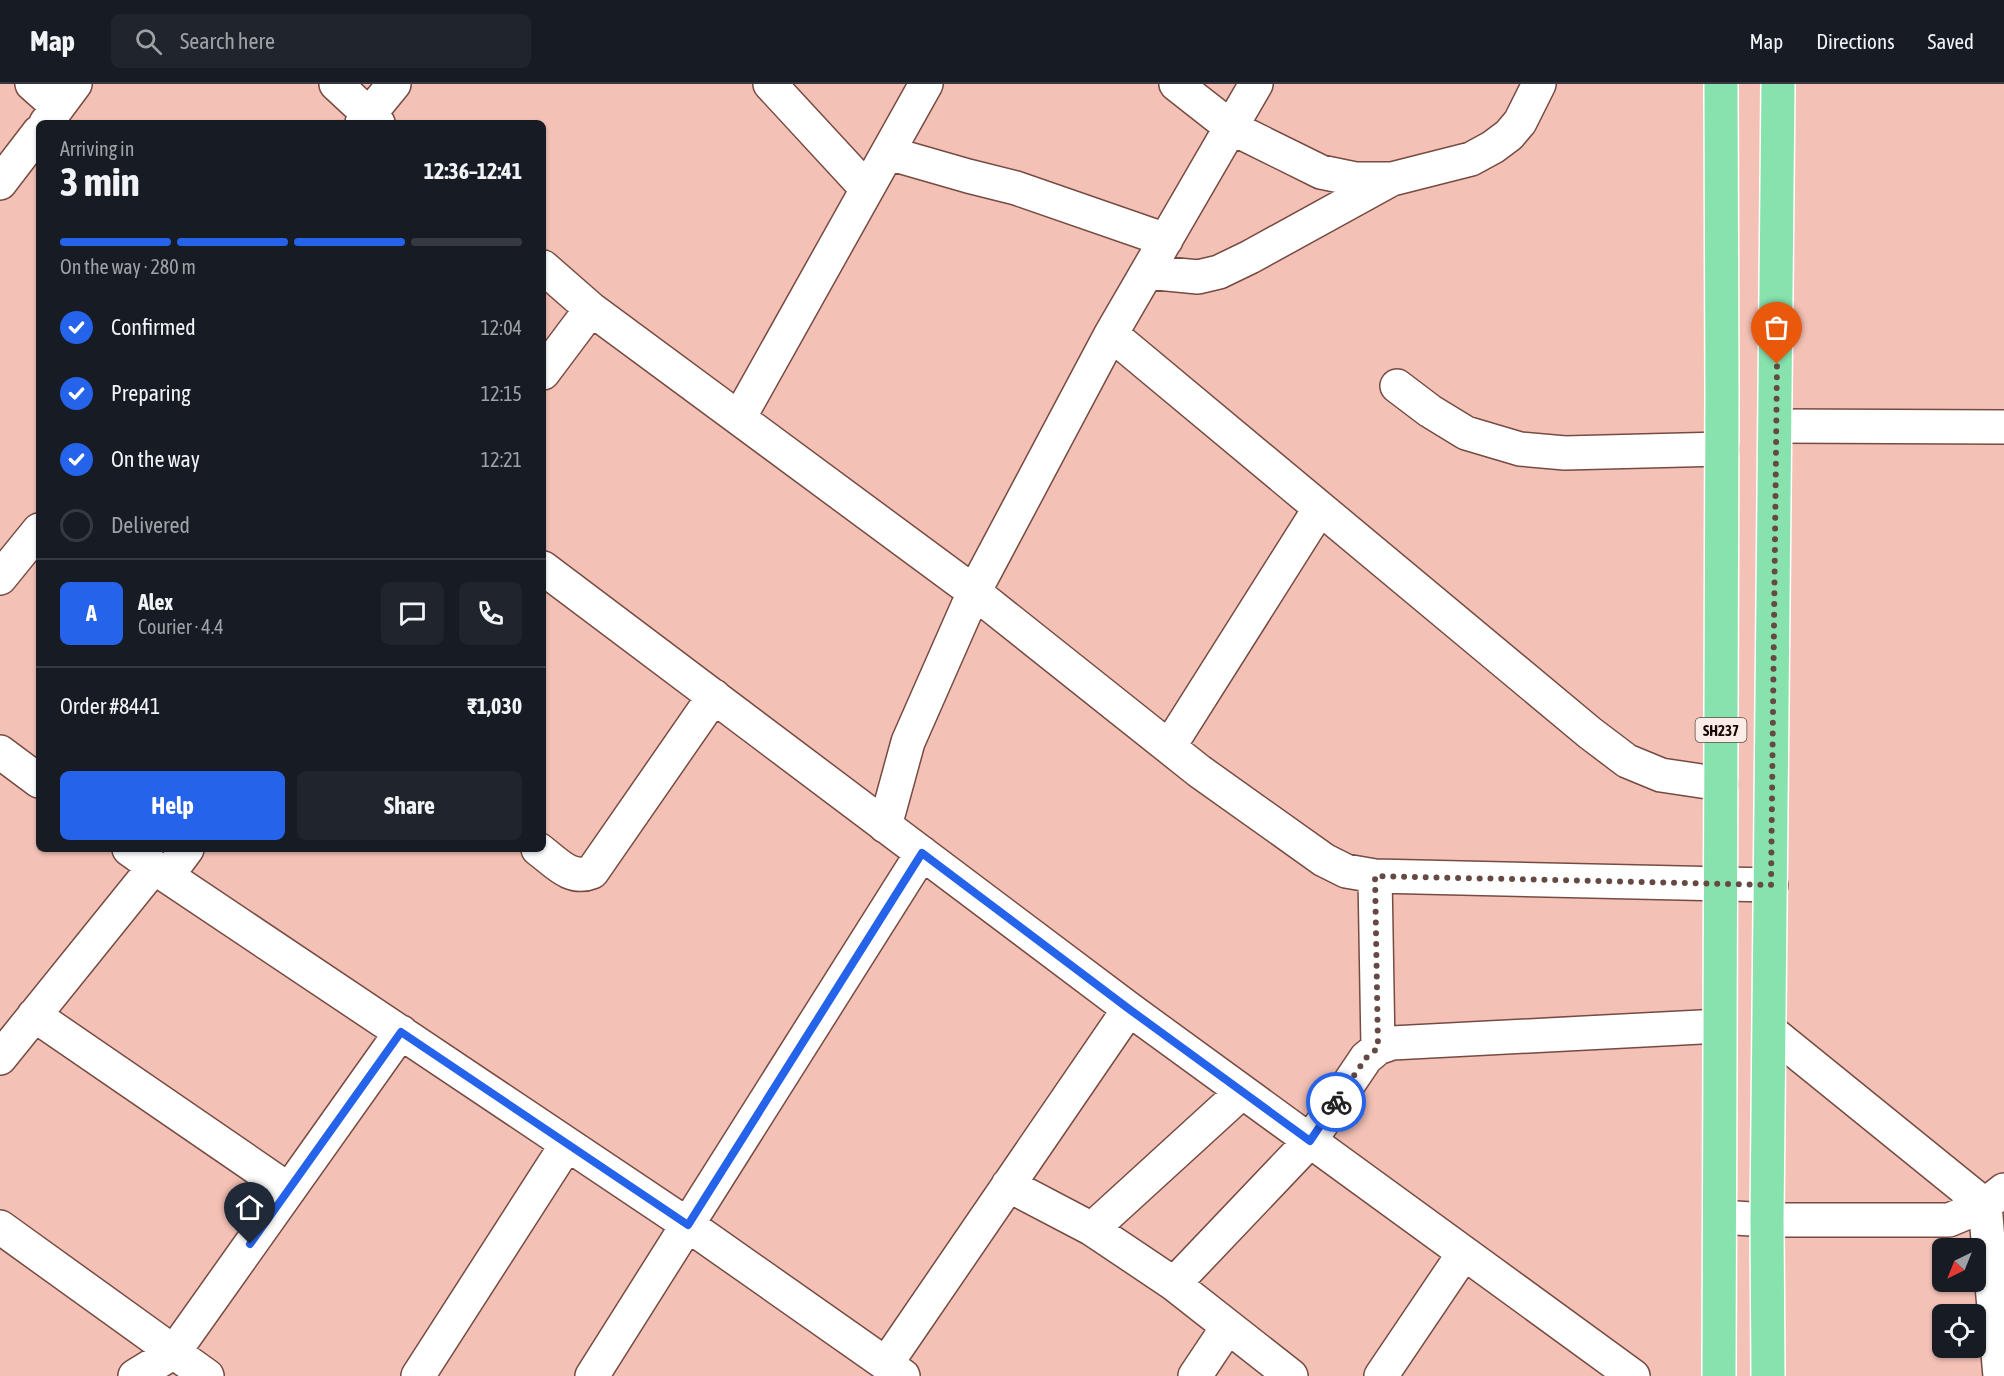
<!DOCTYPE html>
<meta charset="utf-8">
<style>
body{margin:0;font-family:"Asap Condensed",sans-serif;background:#20242c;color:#f1f3f6;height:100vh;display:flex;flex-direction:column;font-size:22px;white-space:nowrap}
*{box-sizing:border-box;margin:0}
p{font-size:20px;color:#9ea1a6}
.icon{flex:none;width:33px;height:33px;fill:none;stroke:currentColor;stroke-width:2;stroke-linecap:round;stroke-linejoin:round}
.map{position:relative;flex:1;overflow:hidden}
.panel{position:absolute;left:36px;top:36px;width:510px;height:732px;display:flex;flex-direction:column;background:#171b24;border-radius:9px;box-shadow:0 2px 4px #0004}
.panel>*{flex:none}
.needle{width:39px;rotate:223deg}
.tools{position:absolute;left:1932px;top:1154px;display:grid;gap:12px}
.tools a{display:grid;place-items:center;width:54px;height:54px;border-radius:9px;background:#171b24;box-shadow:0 2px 4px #0004;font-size:30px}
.pin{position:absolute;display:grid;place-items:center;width:51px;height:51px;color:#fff;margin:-62px -26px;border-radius:50% 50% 50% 0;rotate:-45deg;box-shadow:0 0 6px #0007}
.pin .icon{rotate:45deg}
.courier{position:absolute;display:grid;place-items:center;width:60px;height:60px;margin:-30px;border:4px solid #2563eb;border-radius:50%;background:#fff;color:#222;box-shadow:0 2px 8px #0007}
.head em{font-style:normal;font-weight:700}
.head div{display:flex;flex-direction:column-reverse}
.head{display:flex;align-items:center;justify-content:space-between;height:102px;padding:0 24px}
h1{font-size:39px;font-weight:700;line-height:45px}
.bar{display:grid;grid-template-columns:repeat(4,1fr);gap:9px 6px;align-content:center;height:72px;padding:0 24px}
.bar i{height:8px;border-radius:4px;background:#363941}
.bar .active{background:#2563eb}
.bar p{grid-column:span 4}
.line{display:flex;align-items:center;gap:15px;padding:0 24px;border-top:2px solid #363941}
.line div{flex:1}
.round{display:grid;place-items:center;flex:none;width:63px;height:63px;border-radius:9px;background:#20242c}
ol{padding:0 24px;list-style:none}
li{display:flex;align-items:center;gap:18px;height:66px}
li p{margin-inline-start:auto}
li .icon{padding:6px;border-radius:50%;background:#2563eb;color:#fff;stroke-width:4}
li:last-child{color:#9ea1a6}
li i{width:33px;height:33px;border:3px solid #363941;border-radius:50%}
.primary-button{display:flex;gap:12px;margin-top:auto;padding:12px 24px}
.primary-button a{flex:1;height:69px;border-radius:9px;background:#2563eb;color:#fff;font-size:24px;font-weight:700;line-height:69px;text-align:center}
.primary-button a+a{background:#20242c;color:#f1f3f6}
header{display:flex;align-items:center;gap:36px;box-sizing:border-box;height:84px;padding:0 30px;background:#171b24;border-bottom:2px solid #363941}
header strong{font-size:28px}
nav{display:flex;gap:33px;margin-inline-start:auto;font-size:21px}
.search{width:420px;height:54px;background:#20242c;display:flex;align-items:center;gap:15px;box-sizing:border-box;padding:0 21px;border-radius:9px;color:#9ea1a6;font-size:22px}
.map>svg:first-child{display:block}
</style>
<header>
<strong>Map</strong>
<div class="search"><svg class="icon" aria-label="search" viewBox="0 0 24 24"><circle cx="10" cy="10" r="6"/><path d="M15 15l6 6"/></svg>Search here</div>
<nav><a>Map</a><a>Directions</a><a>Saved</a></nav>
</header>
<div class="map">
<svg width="2004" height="1292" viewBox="0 0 2004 1292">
<rect width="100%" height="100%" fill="#f4c1b6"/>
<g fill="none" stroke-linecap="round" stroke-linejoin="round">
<defs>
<path id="minor" d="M32,0l26,23
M336,0l42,39
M770,0l97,105
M1176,0l56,44 89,44 34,7h37l79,-20 22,-12 16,-12 11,-13 19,-38
M46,39l29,-39
M362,39l32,-39
M888,69l80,23 48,12 150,52
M0,99l39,-51
M543,183l48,42 383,283 225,179 125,89 22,11 29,5 396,9
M1147,188l51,5 21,-5 31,-15 140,-77
M1111,250l479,399 37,28 34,14 60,9
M543,289l48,-64
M1397,302l33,25 36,22 54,16 45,4 157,-4
M739,334l187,-334
M1776,342l228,1
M543,484l586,441 504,367
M0,494l39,-48
M1169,663l151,-239
M0,668l39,29
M885,742l23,-84 66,-150 137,-258 145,-250
M129,765l38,27 521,349 215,151
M538,765c18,13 32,32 54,23l122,-176
M167,792l20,-27
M1375,792l3,172
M34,931l255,175
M1769,946l216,175 15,171
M0,974l154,-191
M1008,1101l84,44 82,55 117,92
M1720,1133l47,3h182l36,-15 19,-15
M0,1143l207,149
M1092,1145l150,-137
M1174,1200l136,-143 56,-83 12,-10 14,-5 328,-17
M886,1280l243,-355
M135,1292l39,-24 227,-320
M418,1292l149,-232
M592,1292l330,-523
M1195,1292l32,-48
M1381,1292l83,-123"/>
<path id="primary" d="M1719,1292l3,-983 -1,-309
M1768,1292l-1,-156 11,-1136"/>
</defs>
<use href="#minor" stroke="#764b42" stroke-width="36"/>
<use href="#primary" stroke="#fff" stroke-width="36"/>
<use href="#minor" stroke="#fff" stroke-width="33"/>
<use href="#primary" stroke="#88e2ad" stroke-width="33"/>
</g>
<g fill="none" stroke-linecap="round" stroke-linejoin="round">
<path stroke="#654943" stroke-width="6" stroke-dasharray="0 10.8" d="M1336,1018l30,-44 12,-10 -3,-172 396,9 6,-521"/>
<path stroke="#2563eb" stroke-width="8" d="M250,1160l151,-212 287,193 234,-372 207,156 181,132 26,-39"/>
</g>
<g text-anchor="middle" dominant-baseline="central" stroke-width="5" stroke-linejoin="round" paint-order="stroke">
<rect fill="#fcece8" stroke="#5c4c49" stroke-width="1.5" x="1695.5" y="634" width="51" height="24" rx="4.5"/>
<g font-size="15" font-weight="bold" fill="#180805">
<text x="1721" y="646">SH237</text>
</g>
</g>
</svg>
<div class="tools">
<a><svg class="needle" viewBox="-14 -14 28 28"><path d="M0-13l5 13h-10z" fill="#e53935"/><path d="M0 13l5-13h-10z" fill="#9ea1a6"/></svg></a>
<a><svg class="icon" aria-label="locate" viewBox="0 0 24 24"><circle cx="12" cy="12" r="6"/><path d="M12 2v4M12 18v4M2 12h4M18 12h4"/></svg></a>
</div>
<div class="pin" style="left:1777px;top:280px;background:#ea580c"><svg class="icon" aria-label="bag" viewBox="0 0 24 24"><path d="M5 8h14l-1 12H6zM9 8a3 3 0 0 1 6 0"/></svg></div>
<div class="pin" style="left:250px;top:1160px;background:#1f2937"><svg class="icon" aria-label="home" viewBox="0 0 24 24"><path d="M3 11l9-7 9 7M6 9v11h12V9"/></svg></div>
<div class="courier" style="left:1336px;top:1018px"><svg class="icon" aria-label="bike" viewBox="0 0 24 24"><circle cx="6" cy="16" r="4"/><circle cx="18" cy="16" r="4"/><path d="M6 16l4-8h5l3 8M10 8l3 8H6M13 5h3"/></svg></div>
<section class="panel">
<div class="head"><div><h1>3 min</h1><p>Arriving in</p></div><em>12:36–12:41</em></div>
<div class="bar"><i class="active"></i><i class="active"></i><i class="active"></i><i></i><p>On the way · 280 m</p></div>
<ol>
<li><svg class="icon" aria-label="check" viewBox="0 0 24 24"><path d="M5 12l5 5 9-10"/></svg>Confirmed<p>12:04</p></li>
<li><svg class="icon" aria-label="check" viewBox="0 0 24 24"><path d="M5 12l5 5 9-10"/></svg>Preparing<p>12:15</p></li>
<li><svg class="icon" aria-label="check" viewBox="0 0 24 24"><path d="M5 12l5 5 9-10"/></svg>On the way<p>12:21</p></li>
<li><i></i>Delivered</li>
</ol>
<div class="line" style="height:108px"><b class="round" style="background:#2563eb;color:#fff">A</b><div><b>Alex</b><p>Courier · 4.4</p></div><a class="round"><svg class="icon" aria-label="chat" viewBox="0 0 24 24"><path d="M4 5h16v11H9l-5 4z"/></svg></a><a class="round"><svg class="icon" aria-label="phone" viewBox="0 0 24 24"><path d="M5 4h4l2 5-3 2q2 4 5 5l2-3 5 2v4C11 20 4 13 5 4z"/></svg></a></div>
<div class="line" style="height:78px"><div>Order #8441</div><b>₹1,030</b></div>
<div class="primary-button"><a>Help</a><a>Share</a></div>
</section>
</div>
